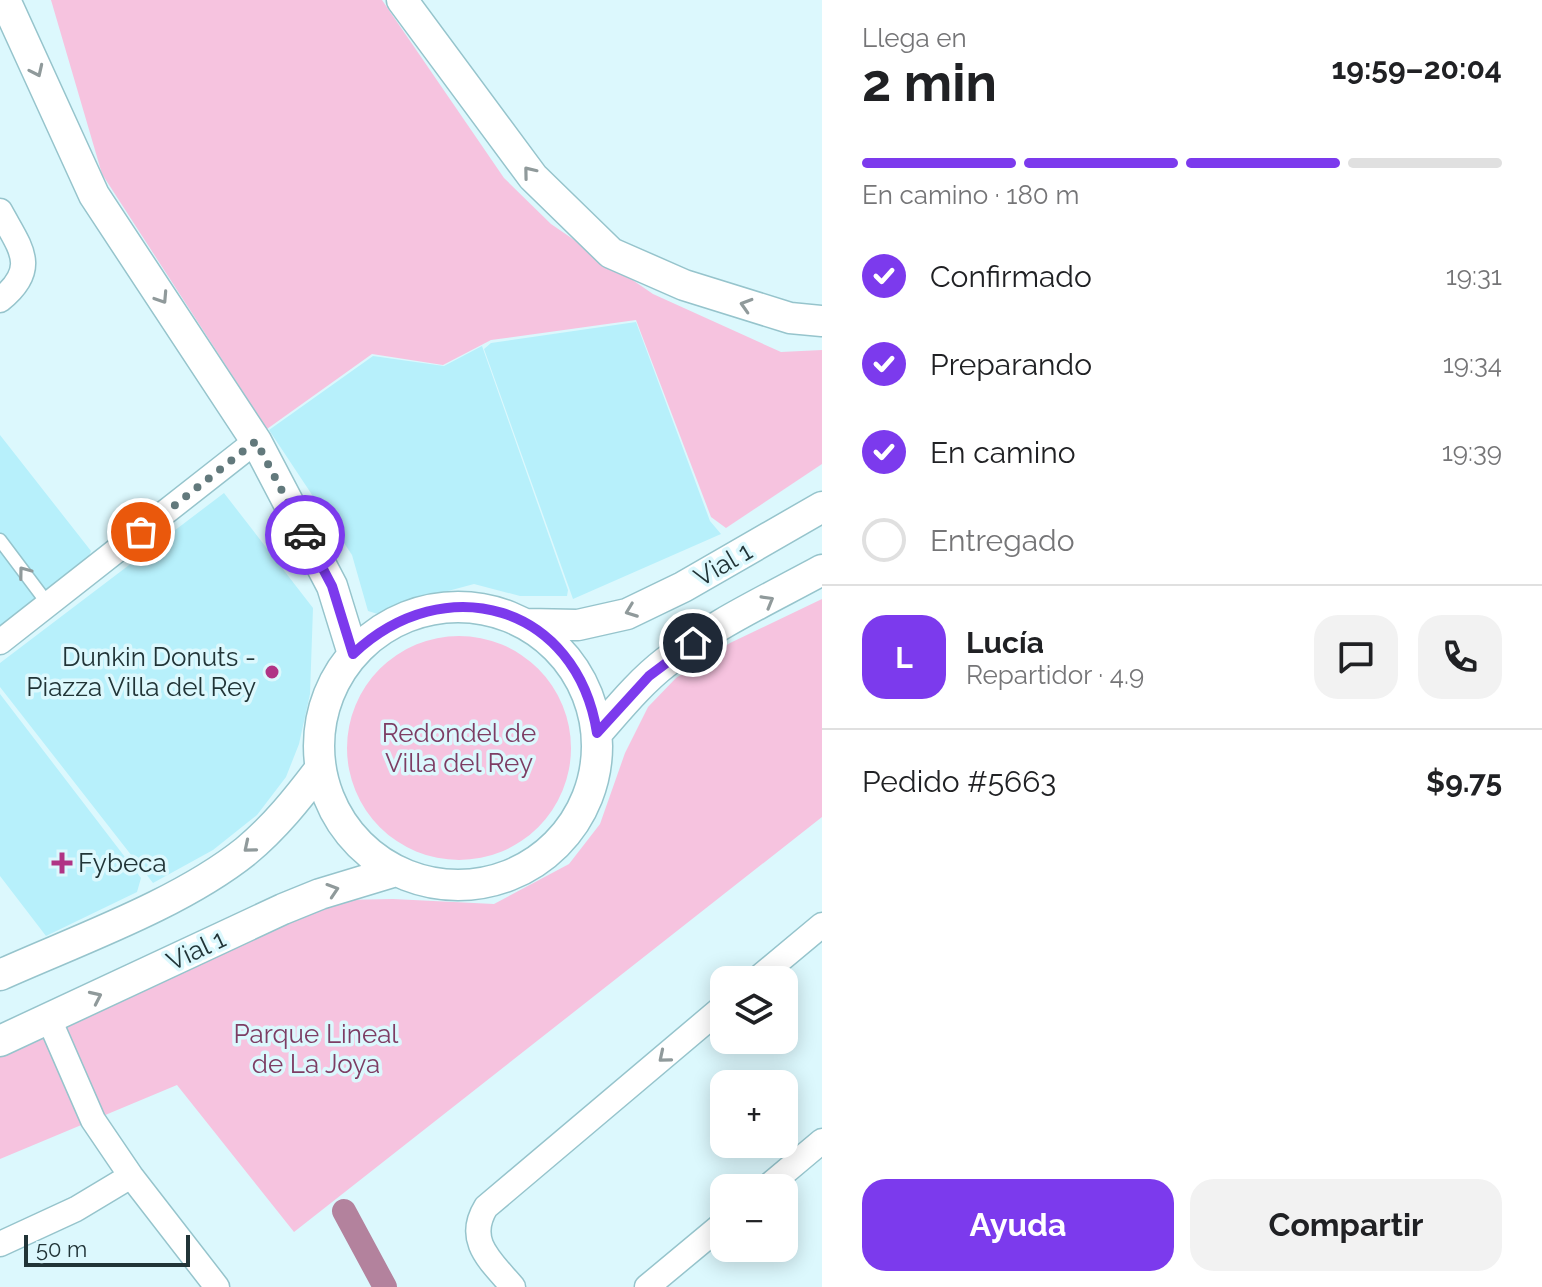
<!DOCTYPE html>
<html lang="es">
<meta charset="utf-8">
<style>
body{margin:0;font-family:Raleway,sans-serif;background:#f2f2f2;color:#202124;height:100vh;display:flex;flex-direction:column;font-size:30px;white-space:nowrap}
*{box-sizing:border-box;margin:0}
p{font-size:26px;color:#757577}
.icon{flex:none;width:44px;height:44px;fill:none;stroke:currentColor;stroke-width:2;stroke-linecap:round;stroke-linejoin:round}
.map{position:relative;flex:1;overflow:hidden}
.sheet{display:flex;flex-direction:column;background:#fff;width:720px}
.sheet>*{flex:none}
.controls{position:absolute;left:710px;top:966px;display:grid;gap:16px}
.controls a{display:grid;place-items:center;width:88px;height:88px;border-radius:16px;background:#fff;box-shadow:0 4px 20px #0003;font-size:40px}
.scale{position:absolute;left:24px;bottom:20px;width:166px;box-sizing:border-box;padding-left:8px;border:4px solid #213437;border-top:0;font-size:22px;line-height:28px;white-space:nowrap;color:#213437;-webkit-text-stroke:6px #dcf8fd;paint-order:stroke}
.pin{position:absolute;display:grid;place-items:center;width:68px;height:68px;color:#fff;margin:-34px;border:4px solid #fff;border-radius:50%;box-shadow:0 2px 8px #0007}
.courier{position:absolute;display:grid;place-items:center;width:80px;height:80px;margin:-40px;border:6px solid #7c3aed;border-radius:50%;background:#fff;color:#222;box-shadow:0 2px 10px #0007}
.headline em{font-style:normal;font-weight:700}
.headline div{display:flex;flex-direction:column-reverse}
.headline{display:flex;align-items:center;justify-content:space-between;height:136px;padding:0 40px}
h1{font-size:52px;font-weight:700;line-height:60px}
.bar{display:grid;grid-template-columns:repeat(4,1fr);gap:12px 8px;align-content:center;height:96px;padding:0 40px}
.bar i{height:10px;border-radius:6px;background:#e0e0e0}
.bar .on{background:#7c3aed}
.bar p{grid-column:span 4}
.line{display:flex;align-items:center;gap:20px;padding:0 40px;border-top:2px solid #e0e0e0}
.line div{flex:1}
.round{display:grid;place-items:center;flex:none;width:84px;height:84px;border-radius:24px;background:#f2f2f2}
ol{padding:0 40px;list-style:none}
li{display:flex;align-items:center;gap:24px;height:88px}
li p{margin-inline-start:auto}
li .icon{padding:8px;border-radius:50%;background:#7c3aed;color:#fff;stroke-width:4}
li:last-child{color:#757577}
li i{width:44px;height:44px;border:4px solid #e0e0e0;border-radius:50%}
.action{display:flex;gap:16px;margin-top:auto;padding:16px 40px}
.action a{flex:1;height:92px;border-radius:24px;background:#7c3aed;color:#fff;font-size:32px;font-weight:700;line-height:92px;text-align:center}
.action a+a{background:#f2f2f2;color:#202124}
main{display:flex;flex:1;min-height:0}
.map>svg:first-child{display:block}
</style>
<main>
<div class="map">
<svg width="822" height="1287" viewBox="0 0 822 1287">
<rect width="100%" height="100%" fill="#dcf8fd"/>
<path fill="#b7f0fb" d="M636,322l74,199 11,13 -148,65 -89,-250 7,-6z
M482,346l86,244 -1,6h-47l-46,-12 -67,18 -26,13 -13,-4 -16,-56 -83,-125 104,-74 71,10z
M0,435l91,116 -5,13 -86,66z
M224,493l89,115 -3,86 -11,50 -13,33 -29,38 -44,35 -60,33 -153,-196v-24z
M0,694l141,184 -4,14 -91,44 -46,-60z"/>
<path fill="#f6c3df" d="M51,0h331l122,178 47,46 102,70 128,58 41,-2v114l-96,64 -15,-11 -75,-197 -145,20 -48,25 -71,-11 -105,75 -165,-255z
M822,599v218l-528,415 -117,-147 -177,74v-112l280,-126 61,-21 52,-1 101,5 75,-40 31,-40 25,-71 23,-46 28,-29 54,-35z
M347 748a112 112 0 1 1 224 0a112 112 0 1 1-224 0Z"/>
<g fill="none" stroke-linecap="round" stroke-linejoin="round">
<path stroke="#b3829d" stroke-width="24" d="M344,1211l41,76"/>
<defs>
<path id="service" d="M0,540l48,64"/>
<path id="minor" d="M0,211c20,37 40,57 0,89
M0,642l256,-201
M756,980l66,-55
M49,1019l44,101 38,56 86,111
M766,1188l56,-47
M0,1244l76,-35 55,-33
M513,1287c-22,-26 -48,-46 -27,-80l238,-201
M647,1287l77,-64"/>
<path id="tertiary" d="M5,0l89,195 162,246 76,145 21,68
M402,0l131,177 78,76 73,32 106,33 32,3
M319 746a139 139 0 1 1 278 0a139 139 0 1 1-278 0Z
M527,624l51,1 49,-11 56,-27 139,-80
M597,733c22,-25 43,-51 69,-71 46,-37 105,-64 156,-92
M0,975c78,-35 180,-71 246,-124 29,-24 52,-53 74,-82
M0,1041l283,-132 37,-15 76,-23"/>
</defs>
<use href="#service" stroke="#96c4cc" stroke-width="15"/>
<use href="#minor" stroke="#96c4cc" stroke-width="27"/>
<use href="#tertiary" stroke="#96c4cc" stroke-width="33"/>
<use href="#service" stroke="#fff" stroke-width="12"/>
<use href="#minor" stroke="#fff" stroke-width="24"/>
<use href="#tertiary" stroke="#fff" stroke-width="30"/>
</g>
<defs><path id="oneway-chevron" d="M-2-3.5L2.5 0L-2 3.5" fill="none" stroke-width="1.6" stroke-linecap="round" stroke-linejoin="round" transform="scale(2)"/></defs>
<g stroke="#909a9b">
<use href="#oneway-chevron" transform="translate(37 71) rotate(65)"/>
<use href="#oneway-chevron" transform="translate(529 172) rotate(-129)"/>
<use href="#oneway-chevron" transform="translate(162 298) rotate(57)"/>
<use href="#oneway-chevron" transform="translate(746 305) rotate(-163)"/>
<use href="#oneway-chevron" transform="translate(24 572) rotate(-127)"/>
<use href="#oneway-chevron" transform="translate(768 601) rotate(-30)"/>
<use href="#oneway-chevron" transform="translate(631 611) rotate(159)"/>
<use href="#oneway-chevron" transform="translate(249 847) rotate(140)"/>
<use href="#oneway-chevron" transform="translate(333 890) rotate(-18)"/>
<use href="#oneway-chevron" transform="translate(96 997) rotate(-25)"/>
<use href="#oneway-chevron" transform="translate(664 1057) rotate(140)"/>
</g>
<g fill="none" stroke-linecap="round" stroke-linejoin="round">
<path stroke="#62797c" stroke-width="8" stroke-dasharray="0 14.4" d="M141,532l115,-91 49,94"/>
<path stroke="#7c3aed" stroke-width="10" d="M305,535l27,51 21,68c92,-87 224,-49 244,79l52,-57 44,-33"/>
</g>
<g fill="#b03485" stroke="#dcf8fd" stroke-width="3">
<circle cx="272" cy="672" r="8"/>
<path d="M58 851h8v8h8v8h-8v8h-8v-8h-8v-8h8z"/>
</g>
<g text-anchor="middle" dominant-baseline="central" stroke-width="7" stroke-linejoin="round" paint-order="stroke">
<g font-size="26" fill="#213437" stroke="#dcf8fd">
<text transform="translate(723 564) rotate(-30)">Vial 1</text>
<text transform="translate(196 950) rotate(-25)">Vial 1</text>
</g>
<g font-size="26" fill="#213437" stroke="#dcf8fd" text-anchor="end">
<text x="256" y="657">Dunkin Donuts -<tspan x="256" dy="30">Piazza Villa del Rey</tspan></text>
<text x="78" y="863" text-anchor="start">Fybeca</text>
</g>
<g font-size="26" fill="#7d3d64" stroke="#dcf8fd">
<text x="459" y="733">Redondel de<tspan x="459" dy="30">Villa del Rey</tspan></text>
<text x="316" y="1034">Parque Lineal<tspan x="316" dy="30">de La Joya</tspan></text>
</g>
</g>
</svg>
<div class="controls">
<a><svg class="icon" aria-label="layers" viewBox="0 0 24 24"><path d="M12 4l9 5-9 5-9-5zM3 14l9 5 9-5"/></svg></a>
<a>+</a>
<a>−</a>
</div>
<div class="scale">50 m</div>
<div class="pin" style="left:141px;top:532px;background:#ea580c"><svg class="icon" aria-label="bag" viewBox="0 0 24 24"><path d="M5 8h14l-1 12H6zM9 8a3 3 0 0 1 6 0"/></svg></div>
<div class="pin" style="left:693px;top:643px;background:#1f2937"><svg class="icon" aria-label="home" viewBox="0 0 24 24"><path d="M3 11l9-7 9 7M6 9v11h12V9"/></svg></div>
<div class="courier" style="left:305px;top:535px"><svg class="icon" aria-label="car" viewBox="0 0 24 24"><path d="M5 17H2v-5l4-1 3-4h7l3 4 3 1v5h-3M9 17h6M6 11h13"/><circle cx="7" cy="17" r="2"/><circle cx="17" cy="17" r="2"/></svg></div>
</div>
<section class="sheet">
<div class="headline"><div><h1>2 min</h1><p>Llega en</p></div><em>19:59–20:04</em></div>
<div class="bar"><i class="on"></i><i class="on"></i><i class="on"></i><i></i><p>En camino · 180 m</p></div>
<ol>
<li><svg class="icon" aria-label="check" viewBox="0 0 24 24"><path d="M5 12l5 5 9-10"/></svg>Confirmado<p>19:31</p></li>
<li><svg class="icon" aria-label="check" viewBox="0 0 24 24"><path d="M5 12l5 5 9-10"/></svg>Preparando<p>19:34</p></li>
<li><svg class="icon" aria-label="check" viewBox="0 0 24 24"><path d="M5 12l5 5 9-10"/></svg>En camino<p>19:39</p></li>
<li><i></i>Entregado</li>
</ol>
<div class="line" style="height:144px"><b class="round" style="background:#7c3aed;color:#fff">L</b><div><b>Lucía</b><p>Repartidor · 4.9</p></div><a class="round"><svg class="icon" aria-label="chat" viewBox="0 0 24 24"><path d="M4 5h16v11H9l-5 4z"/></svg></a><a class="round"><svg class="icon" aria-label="phone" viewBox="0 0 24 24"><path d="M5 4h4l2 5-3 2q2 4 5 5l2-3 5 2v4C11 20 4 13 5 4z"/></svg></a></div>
<div class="line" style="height:104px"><div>Pedido #5663</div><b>$9.75</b></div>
<div class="action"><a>Ayuda</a><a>Compartir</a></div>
</section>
</main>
